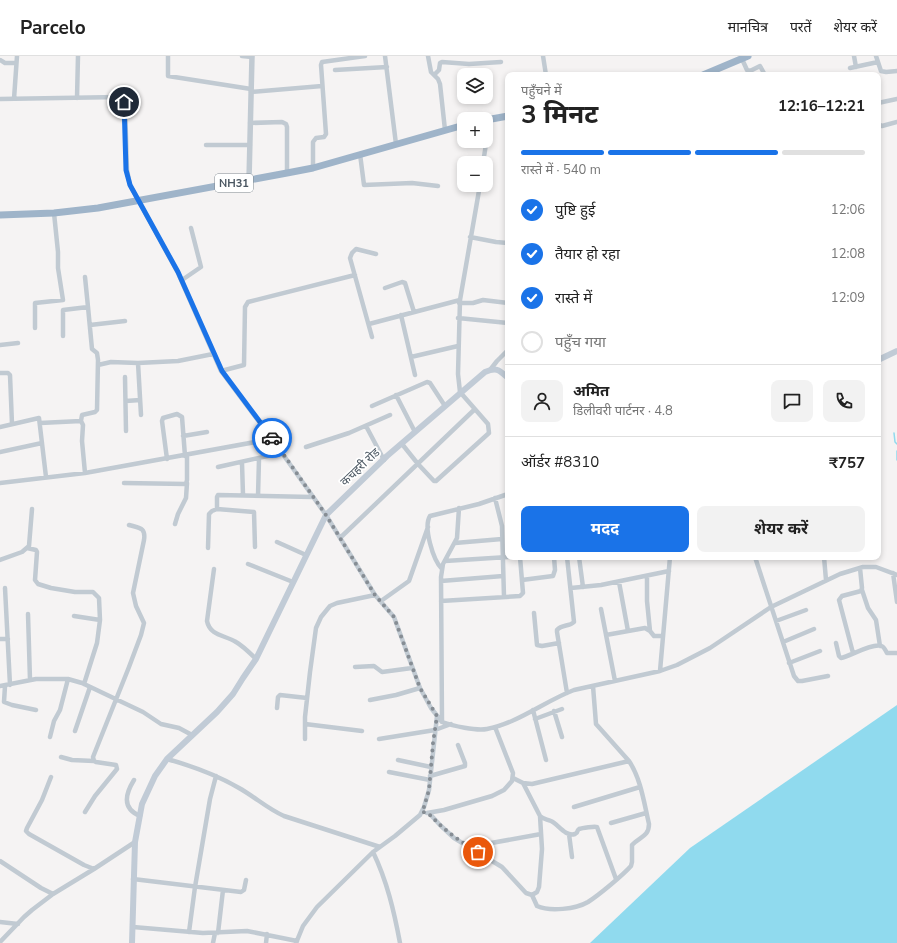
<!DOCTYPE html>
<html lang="hi">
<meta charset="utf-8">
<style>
body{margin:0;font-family:"Nunito Sans","Noto Sans Devanagari",sans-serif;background:#f2f2f2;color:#222;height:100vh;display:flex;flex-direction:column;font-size:15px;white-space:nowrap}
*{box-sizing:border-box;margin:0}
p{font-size:13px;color:#767676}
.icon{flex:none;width:22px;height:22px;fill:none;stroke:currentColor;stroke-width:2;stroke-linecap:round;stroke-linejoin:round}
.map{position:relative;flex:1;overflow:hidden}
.drawer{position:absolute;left:505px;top:16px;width:376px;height:488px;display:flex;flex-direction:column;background:#fff;border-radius:8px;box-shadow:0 2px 6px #0003}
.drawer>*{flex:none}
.buttons{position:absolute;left:457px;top:12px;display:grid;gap:8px}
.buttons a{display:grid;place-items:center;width:36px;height:36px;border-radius:8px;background:#fff;box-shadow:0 2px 6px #0003;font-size:20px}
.pin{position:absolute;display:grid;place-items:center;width:34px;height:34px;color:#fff;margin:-17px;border:2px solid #fff;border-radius:50%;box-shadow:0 1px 4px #0007}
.courier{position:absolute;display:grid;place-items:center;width:40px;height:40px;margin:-20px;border:3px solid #1a73e8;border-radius:50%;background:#fff;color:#222;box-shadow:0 1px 5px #0007}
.headline em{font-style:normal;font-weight:700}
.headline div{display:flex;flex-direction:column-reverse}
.headline{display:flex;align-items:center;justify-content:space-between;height:68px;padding:0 16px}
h1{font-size:26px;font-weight:700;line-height:30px}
.bar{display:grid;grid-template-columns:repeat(4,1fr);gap:6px 4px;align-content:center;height:48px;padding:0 16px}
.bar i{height:5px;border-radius:3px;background:#e0e0e0}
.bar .active{background:#1a73e8}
.bar p{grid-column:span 4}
.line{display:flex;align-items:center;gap:10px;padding:0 16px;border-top:1px solid #e0e0e0}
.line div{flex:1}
.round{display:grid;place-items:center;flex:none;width:42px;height:42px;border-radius:8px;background:#f2f2f2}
ol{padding:0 16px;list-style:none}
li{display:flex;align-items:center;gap:12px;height:44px}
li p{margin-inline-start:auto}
li .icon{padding:4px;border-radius:50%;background:#1a73e8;color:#fff;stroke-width:4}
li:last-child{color:#767676}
li i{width:22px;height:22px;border:2px solid #e0e0e0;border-radius:50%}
.action{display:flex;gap:8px;margin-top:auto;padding:8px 16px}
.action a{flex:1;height:46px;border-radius:8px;background:#1a73e8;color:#fff;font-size:16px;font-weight:700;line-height:46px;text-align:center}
.action a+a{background:#f2f2f2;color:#222}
header{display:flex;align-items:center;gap:24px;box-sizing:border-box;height:56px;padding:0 20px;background:#fff;border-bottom:1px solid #e0e0e0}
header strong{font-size:19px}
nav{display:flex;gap:22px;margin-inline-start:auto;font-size:14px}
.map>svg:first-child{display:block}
</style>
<header>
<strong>Parcelo</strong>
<nav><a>मानचित्र</a><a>परतें</a><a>शेयर करें</a></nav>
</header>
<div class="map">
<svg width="897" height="887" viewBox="0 0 897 887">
<rect width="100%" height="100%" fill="#f5f3f3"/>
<path fill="#90daee" d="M897,649v238h-307l100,-95z"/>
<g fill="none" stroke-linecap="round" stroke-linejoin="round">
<path stroke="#90daee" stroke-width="1.5" d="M894,377l1,9 2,2
M897,395v9"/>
<path stroke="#c1cad2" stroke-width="4.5" d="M168,0v20l83,13
M242,0l10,1
M385,0l11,88
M428,0l3,16 7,7 2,5 5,46
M543,0l3,19
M854,0l2,11
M876,0l5,15 5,1 11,-1
M742,3l5,11 3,1 10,-5 5,9
M0,4l5,3h11
M850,12l28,-6
M335,14l52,-3
M434,19l5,-5 1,-7 2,-1 27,2 32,-2
M251,36l71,-6
M77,42l1,-42
M0,43l119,-2 4,3 2,4 2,66 3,15 48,88 43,98 51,68 54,76 49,80 19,22 26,71 11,20 11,14c11,4 34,9 45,7 31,-6 58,-28 87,-39l86,-19 17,-6 33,-17 61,-41 69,-33 23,-7h13l21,8
M14,43l3,-43
M878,47l19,-4
M250,67l32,-1 4,2 1,3v46
M878,68l4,2 15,-4
M206,89h44
M360,98l4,31 48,-2 26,3
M483,107l7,-44
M313,112v-26l3,-4 8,-1 2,-3 -5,-69 1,-3 43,-6
M470,181l26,5 12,1
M85,221l3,30
M182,224l19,-13 -10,-39
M385,232l17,-6 3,1 9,29
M459,247h14l10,-3 25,3
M401,259l14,60
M458,262l50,5
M369,268l91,-24
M90,269l35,-4
M35,272v-25l28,-3 -5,-32v-16l-4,-39
M372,281l-22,-79 2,-5 4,-4 20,5
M0,289l18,-2
M411,301l47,-11
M98,309l13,-3 27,1
M490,314l7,-9 11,-11
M221,315l23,-6 1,-58 3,-5 107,-27
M0,317h8l2,2 2,49
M125,321l1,54
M396,339l19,37
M126,345l14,-1
M372,350l55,-24 3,1 15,23
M141,359l-3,-52 40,-2 35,-7
M81,365l2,4 -1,16 3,32
M40,367l41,-2 1,-6 13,-3 2,-2 1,-50 -1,-7 -5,-4 -4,-42 -25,3v26
M366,370l18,34
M0,371l39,-9 7,59
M183,380l24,-4
M402,388l16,20 16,17h2l53,-48 -1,-9 -28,-32 -2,-18 2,-74 20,-115
M306,391l43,-14 41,-18
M0,396l42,-9
M167,403l-5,-38 1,-3 14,-4 5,3 3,39
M242,407l1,32
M218,411l63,-14
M0,427l85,-10 187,-34
M124,427l62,1 1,-4v-25
M258,440l1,-37
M495,442l7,28 2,71
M217,453v-12l1,-2 94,2
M175,468l3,-10 8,-16 1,-15
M340,482l135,-129
M277,486l29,13
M455,487l47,-4
M27,492l9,2 1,2 -2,28 3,4 13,4 24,4h18l6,6 1,22 -3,23 -13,41
M208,492l1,-34 3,-3 5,-2 37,3 1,35
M579,501l4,30
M755,501l39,119 4,5h4l26,-5
M824,501l2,23
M0,504l22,-8 7,-6 3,-37
M445,505l63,-4
M248,508l45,18
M214,513l-7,52c3,15 18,14 29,21 7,4 14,11 20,17
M442,513c-9,-9 -19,-42 -12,-53l49,-12 29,-10
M893,517l4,29
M647,520v25l3,30
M522,524l31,-4 2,-6 -1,-13
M441,525l62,-5
M619,526l9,49
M5,532l5,97
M571,532l30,-3 68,-14
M862,534l6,18 8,12 4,26
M381,545l28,-20 19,-54
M441,545l79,-5 3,-3 -3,-36
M601,553l14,72
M534,557l3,32 5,1 17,-3
M28,558l2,66
M74,560l26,4
M776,565l30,-11
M606,579l39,-7 5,3 4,5h9
M0,583h8
M783,586l31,-13
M836,587l3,13 2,2c9,-2 32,-15 40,-12 2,0 5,5 6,7h10
M853,597l-14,-53 3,-4 19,-5 1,-3 -2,-20
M789,607l31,-12
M355,611l19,-1 8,6 30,-4
M660,615l10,-114
M0,630l36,-7h32l14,4 42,20 19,9 18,12 18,4 13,7
M5,630l-1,16 8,3 24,5
M567,637l-10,-61v-2c5,-6 12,-3 17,-8l-7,-65
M370,644l26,-5 24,-7
M277,652l1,-11 2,-2 27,3
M533,654l13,50
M554,655l8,26
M535,663l27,-10
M442,666l-1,-145 2,-13 14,-26 2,-30
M305,668l57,7
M75,675l15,-44
M50,681l4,-16 6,-11 8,-31
M305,683v-22l5,-45 6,-44 5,-11 9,-11 7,-3 38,-8
M379,683l56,-9 16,-6
M61,701l11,3 22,1
M167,703c25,7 50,16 72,29 16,9 29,21 45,28l96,31
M398,704l33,7
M389,716l41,8
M430,720l35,-10v-3l-7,-18
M51,721l-9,23 -15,28 -1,3 3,3 55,31 10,4
M513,722l10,5 9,1 97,-23
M134,724c-8,13 -13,28 6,36
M523,727l17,33c3,3 6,3 11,5 7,3 14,16 24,13 4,-2 1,-3 4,-5 3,-1 16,-3 18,-2l19,52
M574,751l66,-20
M85,756l10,-16 22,-27 -1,-4 -20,-3 -2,-1 -1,-4 36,-90 12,-32 3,-12 -8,-17 -3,-13 11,-53c2,-13 -5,-12 -15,-15
M427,757l17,-3 48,-14 12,-6 8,-9 1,-8 -18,-46
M429,757l11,12 14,13 48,29 24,26 6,2 5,-3 2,-5 3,-38 -2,-33
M611,767l35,-10
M569,778l3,23
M469,791l72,-13
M373,796c14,29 21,59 27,91
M0,805l41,27 12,6
M133,823l108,13 3,-2 2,-10
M532,839l5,11c13,6 39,3 51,-4 11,-7 35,-27 43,-36l1,-4v-17c7,-8 17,-8 17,-21 -5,-21 -8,-45 -20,-63l-33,-37 -3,-38
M0,866l18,2
M133,871l70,6 44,-2 50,10
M189,876l6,-45 15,-88 6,-23
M218,877l5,-43
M0,886l24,-25 8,-7 21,-16 41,-25 41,-27
M213,887l2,-10
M266,887l1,-9
M296,887l7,-17 14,-19 56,-55 22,-16 25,-21 4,-8 5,-17 8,-74"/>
<path stroke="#c1cad2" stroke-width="5.5" d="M249,124l3,-124"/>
<path stroke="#c1cbd6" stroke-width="6" d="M878,304l19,-9
M132,887l3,-101 7,-38 13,-28 12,-17 50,-47 16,-18 10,-16 13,-19 70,-144 61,-59 98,-84c12,-5 14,-2 23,6"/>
<path stroke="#9fb4c9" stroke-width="7" d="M703,19l45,-19
M486,64l22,-4
M0,159l54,-2 44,-5 189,-35 26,-5 151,-43"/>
</g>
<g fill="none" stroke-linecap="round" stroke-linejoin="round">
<path stroke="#868d94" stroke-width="4" stroke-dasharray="0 7.2" d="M272,382l54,77 49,80 19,22 26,71 17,28 -4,27 -4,47 -5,17 -2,5 6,1c15,16 31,28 50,39"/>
<path stroke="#1a73e8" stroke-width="5" d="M124,46l2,68 4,15 48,87 44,99 50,67"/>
</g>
<g text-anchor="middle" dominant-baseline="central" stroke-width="3.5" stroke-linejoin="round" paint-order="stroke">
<rect fill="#fff" stroke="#808990" stroke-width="1" x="215" y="118" width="38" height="18" rx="3"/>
<g font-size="11" font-weight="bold" fill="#4a5661">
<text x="234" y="127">NH31</text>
</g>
<g font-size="12" fill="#4a5661" stroke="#fff">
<text transform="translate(360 411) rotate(-43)">कचहरी रोड</text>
</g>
</g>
</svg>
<div class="buttons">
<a><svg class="icon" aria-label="layers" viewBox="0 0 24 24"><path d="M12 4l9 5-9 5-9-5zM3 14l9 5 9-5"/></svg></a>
<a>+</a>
<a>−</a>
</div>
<div class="pin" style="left:478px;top:796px;background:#ea580c"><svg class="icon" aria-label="bag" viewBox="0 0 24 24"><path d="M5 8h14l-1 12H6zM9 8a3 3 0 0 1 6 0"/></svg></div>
<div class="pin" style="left:124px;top:46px;background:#1f2937"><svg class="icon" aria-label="home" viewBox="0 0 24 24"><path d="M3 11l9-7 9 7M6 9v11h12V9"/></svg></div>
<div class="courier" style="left:272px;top:382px"><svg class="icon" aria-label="car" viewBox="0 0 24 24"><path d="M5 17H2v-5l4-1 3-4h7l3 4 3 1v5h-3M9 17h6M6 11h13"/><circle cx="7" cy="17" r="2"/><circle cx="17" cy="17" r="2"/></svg></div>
<section class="drawer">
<div class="headline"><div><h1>3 मिनट</h1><p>पहुँचने में</p></div><em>12:16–12:21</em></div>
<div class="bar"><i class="active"></i><i class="active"></i><i class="active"></i><i></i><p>रास्ते में · 540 m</p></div>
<ol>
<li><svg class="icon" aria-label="check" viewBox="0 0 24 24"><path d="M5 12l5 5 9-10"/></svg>पुष्टि हुई<p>12:06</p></li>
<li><svg class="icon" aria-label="check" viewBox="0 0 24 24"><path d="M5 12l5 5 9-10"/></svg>तैयार हो रहा<p>12:08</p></li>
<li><svg class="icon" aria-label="check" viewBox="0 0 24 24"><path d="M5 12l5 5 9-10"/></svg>रास्ते में<p>12:09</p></li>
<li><i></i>पहुँच गया</li>
</ol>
<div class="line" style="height:72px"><a class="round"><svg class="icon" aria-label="person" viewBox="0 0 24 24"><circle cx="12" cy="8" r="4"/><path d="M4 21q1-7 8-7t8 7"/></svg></a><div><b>अमित</b><p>डिलीवरी पार्टनर · 4.8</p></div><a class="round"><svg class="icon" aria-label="chat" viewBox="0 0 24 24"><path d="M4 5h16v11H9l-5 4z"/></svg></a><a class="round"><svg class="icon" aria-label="phone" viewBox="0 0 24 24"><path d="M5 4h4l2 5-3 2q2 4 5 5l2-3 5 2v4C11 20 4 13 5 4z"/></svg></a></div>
<div class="line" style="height:52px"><div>ऑर्डर #8310</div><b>₹757</b></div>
<div class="action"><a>मदद</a><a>शेयर करें</a></div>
</section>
</div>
